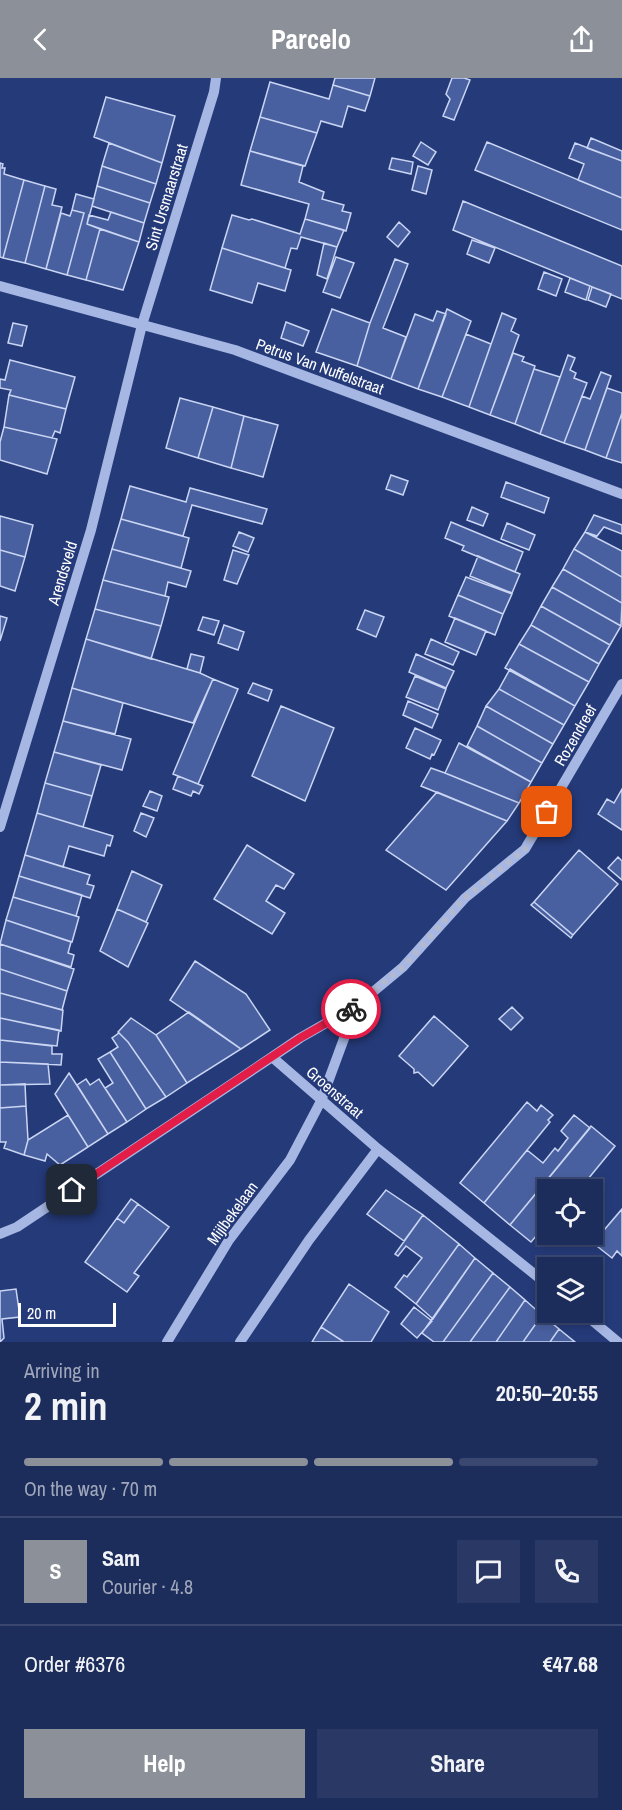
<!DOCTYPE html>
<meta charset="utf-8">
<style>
body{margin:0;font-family:"Archivo Narrow",sans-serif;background:#293864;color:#f1f3f6;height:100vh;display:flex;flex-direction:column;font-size:22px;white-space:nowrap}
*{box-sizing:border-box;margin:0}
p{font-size:20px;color:#a0a7bb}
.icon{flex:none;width:33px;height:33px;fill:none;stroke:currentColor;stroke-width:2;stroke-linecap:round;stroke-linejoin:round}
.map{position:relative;height:1264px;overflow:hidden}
.panel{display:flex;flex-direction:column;background:#1c2c5b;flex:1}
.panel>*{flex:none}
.buttons{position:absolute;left:537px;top:1101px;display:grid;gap:12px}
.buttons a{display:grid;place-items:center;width:66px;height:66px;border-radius:0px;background:#1c2c5b;box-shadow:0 3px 9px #0003,0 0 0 2px #3a4871;font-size:30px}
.scale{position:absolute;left:18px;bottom:15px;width:98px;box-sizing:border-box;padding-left:6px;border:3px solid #fff;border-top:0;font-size:16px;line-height:21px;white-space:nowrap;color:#fff;-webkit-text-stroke:4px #253a79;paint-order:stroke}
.pin{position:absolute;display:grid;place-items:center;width:51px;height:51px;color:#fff;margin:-26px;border-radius:12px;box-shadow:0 3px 9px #0006}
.courier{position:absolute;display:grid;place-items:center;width:60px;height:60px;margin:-30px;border:4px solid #e11d48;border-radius:50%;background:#fff;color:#222;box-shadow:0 2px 8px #0007}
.head em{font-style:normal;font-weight:700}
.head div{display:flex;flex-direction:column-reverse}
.head{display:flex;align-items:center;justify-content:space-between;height:102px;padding:0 24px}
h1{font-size:39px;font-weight:700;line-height:45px}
.bar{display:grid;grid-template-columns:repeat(4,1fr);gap:9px 6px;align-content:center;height:72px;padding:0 24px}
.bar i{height:8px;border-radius:4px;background:#3a4871}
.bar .current{background:#8c9099}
.bar p{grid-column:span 4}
.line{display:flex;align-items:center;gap:15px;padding:0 24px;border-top:2px solid #3a4871}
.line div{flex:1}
.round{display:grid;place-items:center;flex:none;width:63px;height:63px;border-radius:0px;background:#293864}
.action{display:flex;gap:12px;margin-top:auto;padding:12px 24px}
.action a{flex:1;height:69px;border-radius:0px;background:#8c9099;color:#fff;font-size:24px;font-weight:700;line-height:69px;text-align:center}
.action a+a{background:#293864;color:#f1f3f6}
header{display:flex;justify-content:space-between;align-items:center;height:78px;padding:0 24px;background:#8c9099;color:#fff;font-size:27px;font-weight:700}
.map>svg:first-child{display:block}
</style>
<header><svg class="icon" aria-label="back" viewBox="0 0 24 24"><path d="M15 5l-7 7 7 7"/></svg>Parcelo<svg class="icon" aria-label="share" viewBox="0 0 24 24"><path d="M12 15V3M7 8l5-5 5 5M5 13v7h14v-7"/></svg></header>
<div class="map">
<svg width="622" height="1264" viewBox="0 0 622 1264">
<rect width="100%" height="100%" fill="#253a79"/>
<path fill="#4960a0" stroke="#cad5f3" stroke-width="1.5" d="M335,0h40l-5,18 -37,-11z
M452,0h12l6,2 -16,40 -11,-4 7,-17 -4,-5z
M270,4l59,17 4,-14 37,11 -5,15 -17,-5 -6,21 -21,-6 -4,12 -57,-16z
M106,19l69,19 -13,47 -68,-26z
M260,39l57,16 -12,33 -55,-15z
M591,60l31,13v10l-35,-13z
M421,64l15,10 -8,13 -15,-9z
M487,64l135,56v32l-147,-60z
M109,65l53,20 -6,21 -54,-18z
M575,65l47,18v37l-44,-18 6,-16 -15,-6z
M250,73l53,15 -4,16 25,10 -2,7 22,6 -2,6 9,2 -5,18 -41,-12 4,-15 -68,-19z
M392,80l21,4 -2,12 -22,-5z
M0,85l3,1 -1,4h3l-1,6 20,6 -21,78 -3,-1z
M102,88l54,18 -6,19 -53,-17z
M418,88l14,4 -6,24 -14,-4z
M24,102l21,6 -20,77 -22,-5z
M45,108l11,3 -4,16 10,2 -16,62 -21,-6z
M97,108l53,17 -6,20 -52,-17z
M76,116l18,5 -7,25 13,5 -14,51 -19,-5 17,-62 -12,-3z
M463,123l159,65v33l-169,-69z
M72,132l12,3 -17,62 -21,-6 15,-56 9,3z
M111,134l33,11 -5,19 -52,-18 2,-9 19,5z
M232,137l17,5 3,-1 48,15 5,-15 39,11 -7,17 -36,-10 -4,12 -6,-1 -6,20 -63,-20z
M399,144l11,10 -12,15 -11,-10z
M100,151l39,13 -16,48 -37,-10z
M472,162l23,8 -6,15 -22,-9z
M324,165l13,4 -10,32 -10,-4z
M222,170l69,22 -6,21 -27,-8 -6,20 -42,-13z
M336,179l18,6 -14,35 -17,-6z
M395,181l13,5 -25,64 23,9 -15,42 -34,-13 13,-43z
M544,194l18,7 -6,17 -18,-7z
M570,200l20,8 -4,14 -21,-8z
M592,209l19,7 -5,13 -18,-7z
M332,231l38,14 -13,43 -41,-14z
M447,231l24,12 -29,76 -24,-8z
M437,233l9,3 -28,75 -27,-10 24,-65 18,7z
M502,235l14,6 -5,12 8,4 -29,80 -21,-8z
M286,244l23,9 -6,15 -22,-8z
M13,245l14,3 -5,20 -14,-3z
M466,256l25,10 -22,63 -27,-10z
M513,275l11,4 -2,4 13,5 -20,58 -25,-9z
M568,277l7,3 -5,12 6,3 -2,5 13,5 -23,60 -24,-9z
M10,282l65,17 -9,32 -57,-14 2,-5 -11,-2v-9l5,1z
M534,291l26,8 -20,57 -25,-10z
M601,294l10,4 -26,74 -21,-7 18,-47 8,3z
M607,310l15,5v20l-16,45 -21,-8z
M9,317l57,14 -6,24 -5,-2 -3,7 -48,-11z
M180,320l33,9 -15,51 -32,-10z
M213,329l31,9 -13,52 -33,-10z
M622,335v50l-16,-5z
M244,338l34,9 -15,52 -32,-9z
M4,349l53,12 -10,35 -47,-14v-18z
M391,397l17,6 -5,14 -17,-6z
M506,404l43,16 -5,15 -43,-16z
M130,408l56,16 4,-14 77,21 -5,15 -70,-19 -9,31 -62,-17z
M472,429l16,7 -5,12 -16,-6z
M594,437l28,10v9l-18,-7 -7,9 -12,-4z
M0,438l33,9 -8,32 -25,-7z
M121,441l68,19 -8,30 -69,-19z
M451,444l72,30 -8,20 -53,-22 2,-4 -19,-8z
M507,445l28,12 -6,15 -28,-11z
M239,454l15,6 -6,14 -15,-6z
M585,454l37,19v26l-48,-28z
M112,471l79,22 -5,16 -18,-5 -3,14 -62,-16z
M574,471l48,28v26l-59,-34z
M0,472l25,7 -10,34 -15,-5z
M233,472l16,5 -12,29 -13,-4z
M478,478l42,18 -8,19 -42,-17z
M563,491l59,34 -1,23 -69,-39z
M466,499l46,17 -9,20 -45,-19z
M103,502l66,17 -8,29 -66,-17z
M552,509l69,39 -11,19 -69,-39z
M458,517l45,19 -8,21 -46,-19z
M541,528l69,39 -11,19 -68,-39z
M95,531l66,17 -10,33 -65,-20z
M365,532l19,7 -8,20 -19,-8z
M0,538l7,2 -7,23z
M203,539l16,4 -5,14 -16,-5z
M455,540l31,13 -10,24 -31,-13z
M224,547l20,7 -6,18 -20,-7z
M531,547l68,39 -10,18 -70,-38z
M86,561l114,34 13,6 -20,44 -121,-35z
M431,561l28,13 -6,13 -28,-11z
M519,566l70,38 -14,24 -70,-38z
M191,576l13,3 -4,16 -13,-4z
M416,576l38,17 -8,17 -37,-16z
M510,591l65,37 -11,19 -65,-36z
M415,598l31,13 -8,21 -32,-13z
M213,601l25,10 -40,95 -25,-10z
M253,605l19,7 -4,11 -20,-8z
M72,610l51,15 -8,31 -52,-13z
M499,611l65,36 -11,19 -67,-38z
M408,623l30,13 -6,14 -29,-13z
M281,628l53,22 -29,73 -53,-25z
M486,628l67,38 -11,19 -65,-37z
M63,643l68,18 -9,31 -68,-18z
M477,648l65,37 -11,19 -64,-36z
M415,650l26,12 -7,15 -2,-1 -2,5 -24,-11z
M459,665l72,39 -12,21 -74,-30z
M54,674l47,13 -9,31 -47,-13z
M431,690l14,5 74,30 -12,18 -86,-35z
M178,698l25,10 -4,8 -6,-3 -2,5 -18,-7z
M45,705l47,13 -9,31 -46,-14z
M622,711v41l-24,-16 9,-15 7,4z
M150,713l12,5 -5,15 -14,-5z
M437,714l70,29 -61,69 -60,-40z
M37,735l76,23 -3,10 -3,-1 -3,11 -35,-10 -6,21 -38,-12z
M141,735l13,5 -8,19 -12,-6z
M247,767l47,29 -10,15 -8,-4 -10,16 19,12 -13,21 -58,-35z
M579,772l39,34 -45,51 -39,-33z
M25,777l65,20 -3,9 7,2 -4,12 -71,-22z
M618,779l4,4v19l-14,-12z
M132,793l30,14 -16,37 -29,-13z
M19,798l63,19 -6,21 -63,-19z
M13,819l66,20 -7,25 -66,-22z
M534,824l39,33 -2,3 -40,-33z
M117,831l31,14 -20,44 -28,-16z
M6,842l65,22 -3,11 6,2 -3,12 -71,-23z
M0,866l74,25 -7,22 -67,-22z
M195,883l51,33 24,36 -29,19 -71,-49z
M0,891l67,22 -5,19 -62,-17z
M0,915l63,17 -2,21 -61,-13z
M512,929l11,11 -12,12 -12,-11z
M189,934l52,37 -54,34 -31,-48z
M434,938l34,30 -35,40 -15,-14 -4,1v-4l-15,-13z
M0,940l59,12 -2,16 -57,-6z
M131,940l25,17 31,48 -21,14 -38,-55 -10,-10z
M119,955l9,9 38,55 -20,12 -36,-57 8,-5 -6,-9z
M0,962l52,6v8h10l-1,11 -61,-3z
M110,974l36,57 -19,13 -22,-34 8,-5 -15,-24z
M0,984l48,2 2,20 -50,1z
M69,995l39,61 -20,13 -33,-53z
M86,1001l4,6 9,-6 28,43 -19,12 -31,-49z
M25,1006l1,22 -26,2v-23z
M527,1024l10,9 4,-6 12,10 -5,5 2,2 -66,81 -24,-20z
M26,1028l2,34 -4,15 -20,-7 2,-6h-6v-34z
M68,1037l20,32 -28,18 -13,-11 -2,7 -21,-6 4,-15z
M574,1037l16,13 -80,97 -26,-22 43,-53 16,13 12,-15 3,3 10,-13 -7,-7z
M591,1048l24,20 -36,44h-31v32l-17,20 -21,-17z
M386,1112l37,25 -19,26 -37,-27z
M131,1121l7,5 -14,19 -7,-5z
M138,1126l31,23 -35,46 5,3 -12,16 -42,-30 32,-44 7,5z
M622,1131v47l-5,-5 -5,7 -19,-15z
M423,1137l36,29 -43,60 -21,-17 9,-12 3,2 15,-19 -16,-12 -8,10 -3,-2z
M459,1166l16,14 -42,61 -17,-15z
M475,1180l18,15 -50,69h-9l-12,-9z
M493,1195l17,14 -40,55h-27z
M349,1206l40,28 -18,30h-27l-23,-15z
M510,1209l15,13 -29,42h-26z
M16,1211l4,28 -18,2 2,19 -4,4v-51z
M525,1222l17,15 -19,27h-27z
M414,1229l18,14 -15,17 -16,-14z
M542,1237l17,14 -9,13h-27z
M321,1249l23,15h-32z
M559,1251l16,13h-25z"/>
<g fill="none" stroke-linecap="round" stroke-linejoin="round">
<path stroke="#a7b7e3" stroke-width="10" d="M0,208l235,64 387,144
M0,749l91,-297 51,-205 72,-233 2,-14
M272,979l28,-19 56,-32 47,-39 62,-69 60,-49 97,-165
M0,1156l17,-7 255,-170 106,92 170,136
M582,1234l36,30
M167,1264l62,-102 61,-80 31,-59 35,-95
M240,1264l69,-102 69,-91"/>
</g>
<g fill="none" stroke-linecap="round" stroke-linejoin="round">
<path stroke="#b3bad0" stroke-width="6" stroke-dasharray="0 10.8" d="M351,931l52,-42 62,-69 60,-49 22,-37"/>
<path stroke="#e11d48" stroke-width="8" d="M72,1112l228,-152 51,-29"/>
</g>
<g text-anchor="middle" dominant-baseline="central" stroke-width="4.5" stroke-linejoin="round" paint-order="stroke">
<g font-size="16" fill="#fff" stroke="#253a79">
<text transform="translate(166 119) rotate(-73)">Sint Ursmaarstraat</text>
<text transform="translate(320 288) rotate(20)">Petrus Van Nuffelstraat</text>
<text transform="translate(62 495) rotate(-73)">Arendsveld</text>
<text transform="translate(575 657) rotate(-60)">Rozendreef</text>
<text transform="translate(335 1014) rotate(41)">Groenstraat</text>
<text transform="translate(232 1135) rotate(-54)">Mijlbekelaan</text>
</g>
</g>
</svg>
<div class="buttons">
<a><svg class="icon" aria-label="locate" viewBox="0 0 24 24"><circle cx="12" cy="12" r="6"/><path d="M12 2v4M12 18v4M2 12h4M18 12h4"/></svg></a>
<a><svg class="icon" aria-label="layers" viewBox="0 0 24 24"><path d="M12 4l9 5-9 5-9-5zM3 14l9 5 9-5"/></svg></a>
</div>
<div class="scale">20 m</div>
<div class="pin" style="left:547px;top:734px;background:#ea580c"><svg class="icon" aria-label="bag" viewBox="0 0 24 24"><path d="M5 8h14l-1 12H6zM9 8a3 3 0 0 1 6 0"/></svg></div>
<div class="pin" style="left:72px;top:1112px;background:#1f2937"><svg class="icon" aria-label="home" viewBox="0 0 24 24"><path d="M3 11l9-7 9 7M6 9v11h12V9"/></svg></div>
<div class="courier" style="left:351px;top:931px"><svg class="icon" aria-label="bike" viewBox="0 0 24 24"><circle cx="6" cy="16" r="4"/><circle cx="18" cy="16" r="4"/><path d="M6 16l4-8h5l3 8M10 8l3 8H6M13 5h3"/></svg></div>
</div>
<section class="panel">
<div class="head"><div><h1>2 min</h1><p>Arriving in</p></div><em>20:50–20:55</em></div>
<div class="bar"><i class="current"></i><i class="current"></i><i class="current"></i><i></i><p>On the way · 70 m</p></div>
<div class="line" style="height:108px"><b class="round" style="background:#8c9099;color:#fff">S</b><div><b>Sam</b><p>Courier · 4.8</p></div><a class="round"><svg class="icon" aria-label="chat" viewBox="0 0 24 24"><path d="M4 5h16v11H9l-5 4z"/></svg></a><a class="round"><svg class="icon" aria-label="phone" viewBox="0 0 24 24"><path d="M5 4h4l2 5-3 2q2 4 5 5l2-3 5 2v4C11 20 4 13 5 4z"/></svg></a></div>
<div class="line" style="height:78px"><div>Order #6376</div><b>€47.68</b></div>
<div class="action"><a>Help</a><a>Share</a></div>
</section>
